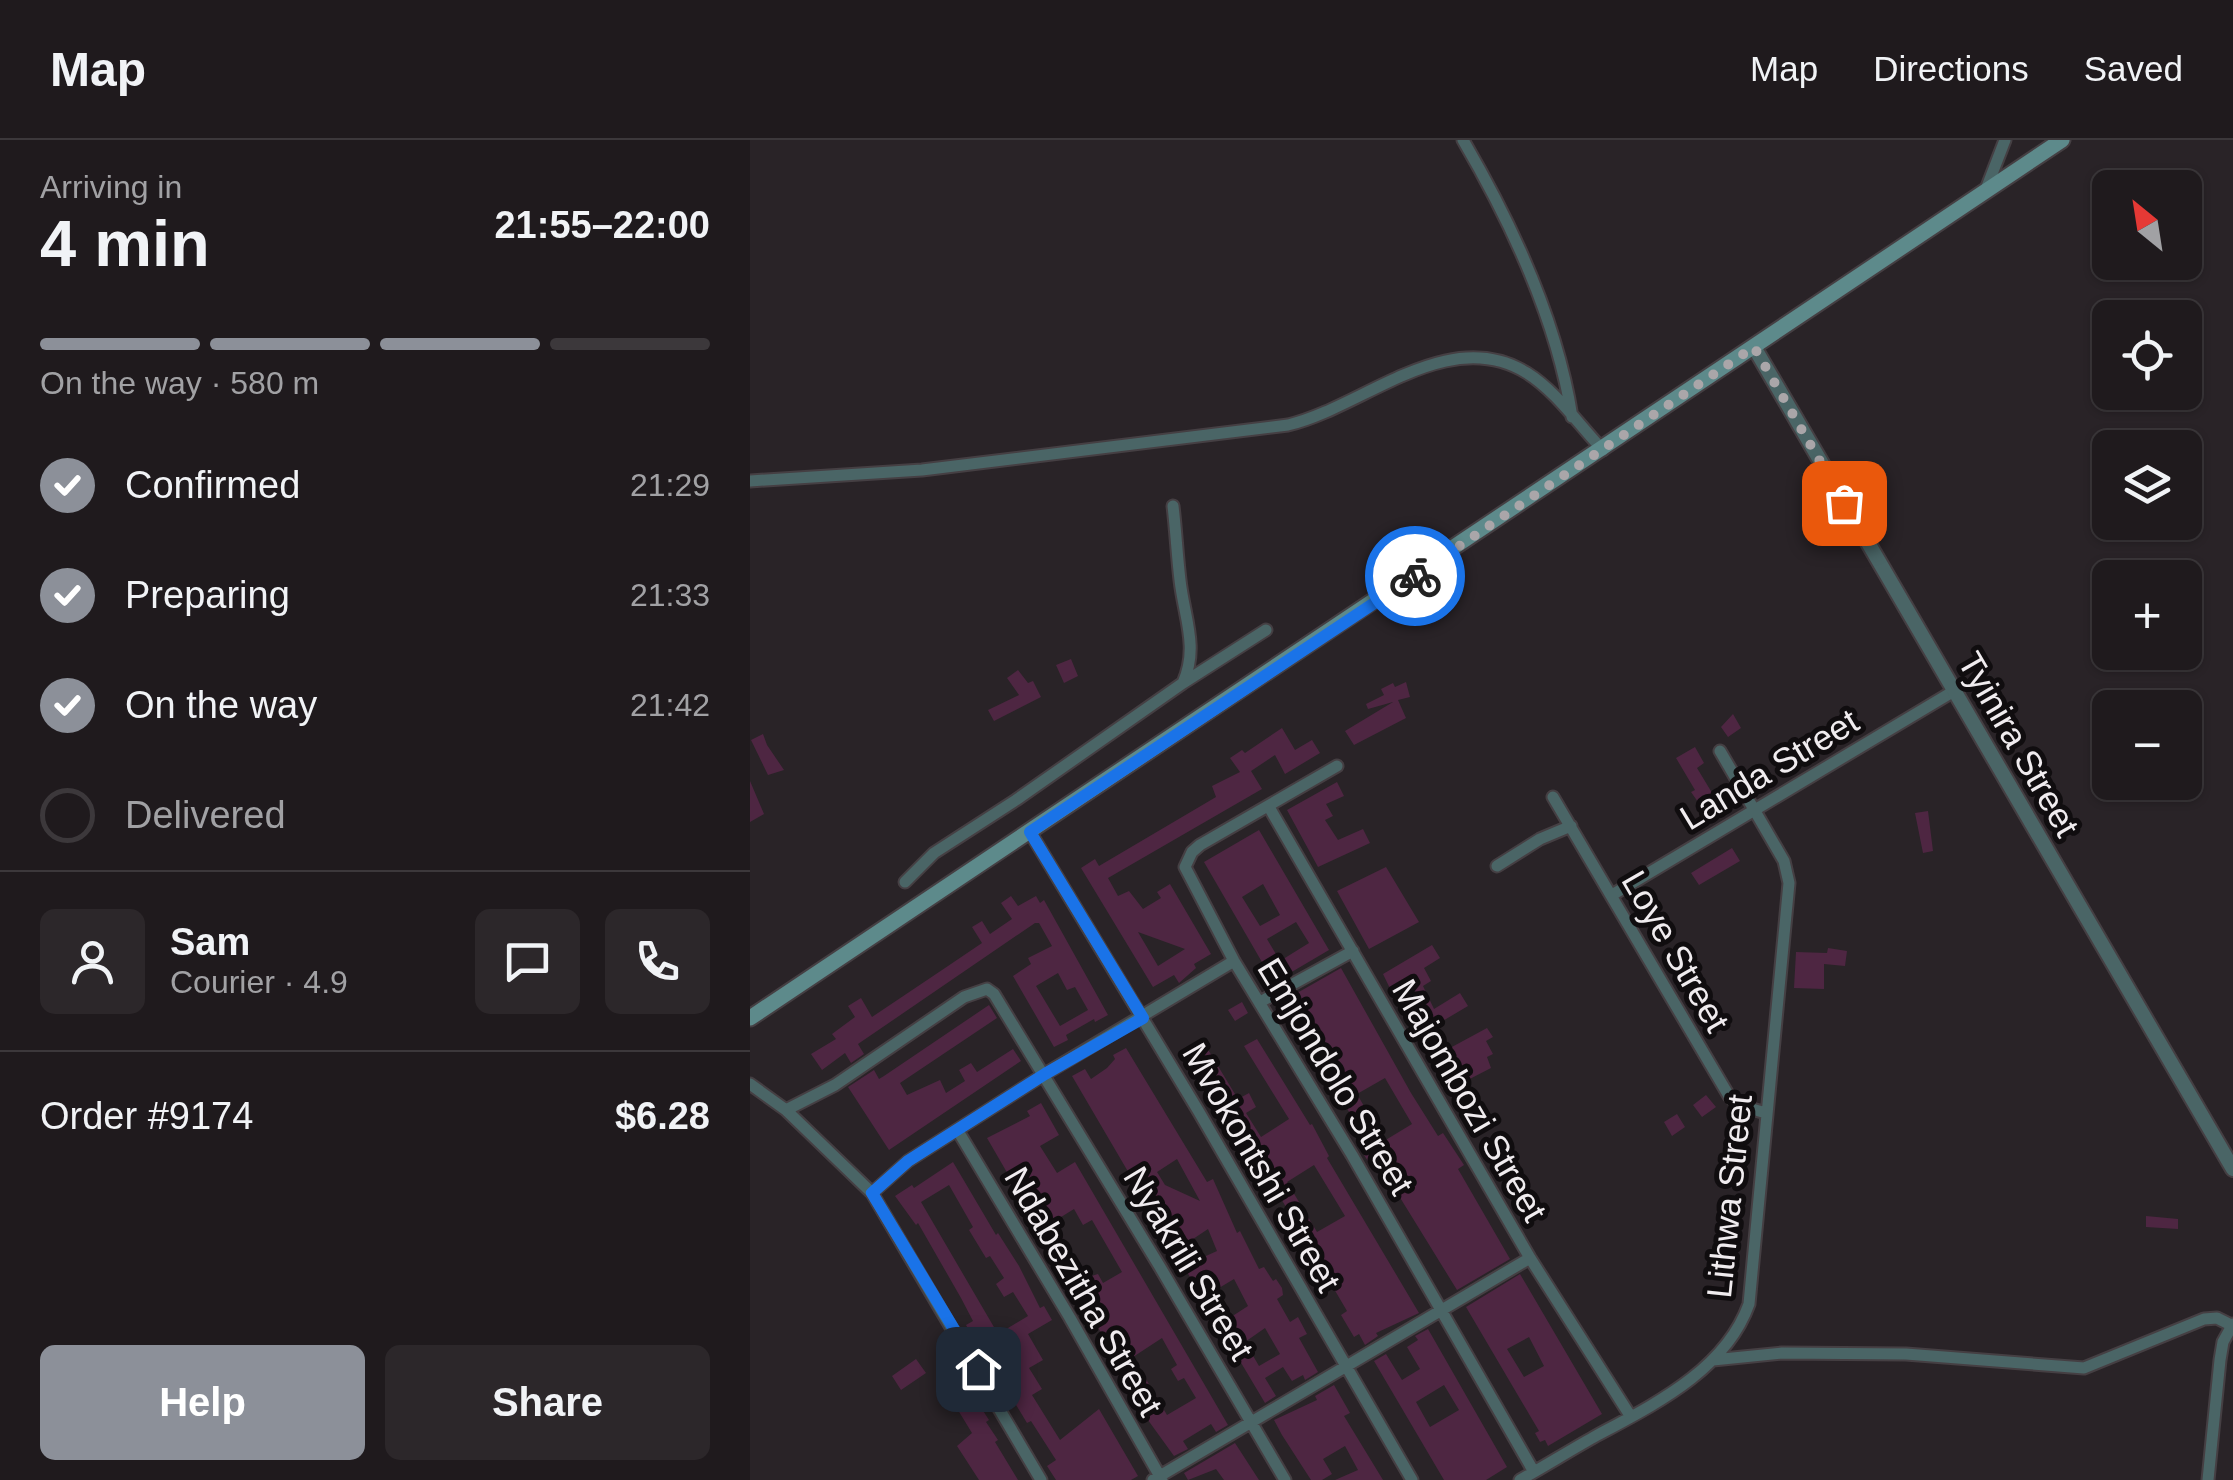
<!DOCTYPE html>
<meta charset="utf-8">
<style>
body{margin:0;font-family:Arial,sans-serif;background:#2c272a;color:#f1f3f6;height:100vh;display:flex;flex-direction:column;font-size:38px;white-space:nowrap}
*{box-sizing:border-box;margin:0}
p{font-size:32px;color:#a1a1a4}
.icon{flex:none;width:55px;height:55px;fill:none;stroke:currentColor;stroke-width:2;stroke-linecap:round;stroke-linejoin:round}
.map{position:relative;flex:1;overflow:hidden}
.sheet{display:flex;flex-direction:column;background:#1f1a1d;width:750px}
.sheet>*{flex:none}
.needle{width:65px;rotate:330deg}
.fabs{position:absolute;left:1342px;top:30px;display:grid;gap:20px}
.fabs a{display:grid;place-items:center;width:110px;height:110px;border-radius:15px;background:#1f1a1d;box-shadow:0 2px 8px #0004,0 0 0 2px #3c383b;font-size:50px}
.pin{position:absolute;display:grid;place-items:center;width:85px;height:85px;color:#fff;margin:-42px;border-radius:20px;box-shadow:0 5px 15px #0006}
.courier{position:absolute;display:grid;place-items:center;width:100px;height:100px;margin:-50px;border:8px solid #1a73e8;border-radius:50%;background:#fff;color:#222;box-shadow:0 2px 12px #0007}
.head em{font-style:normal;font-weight:600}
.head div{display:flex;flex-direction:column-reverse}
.head{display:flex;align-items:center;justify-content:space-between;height:170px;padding:0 40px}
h1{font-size:65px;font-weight:600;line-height:75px}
.bar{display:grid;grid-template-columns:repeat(4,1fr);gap:15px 10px;align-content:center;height:120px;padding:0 40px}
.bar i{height:12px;border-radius:8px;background:#3c383b}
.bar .active{background:#8c9099}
.bar p{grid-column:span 4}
.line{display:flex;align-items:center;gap:25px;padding:0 40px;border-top:2px solid #3c383b}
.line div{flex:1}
.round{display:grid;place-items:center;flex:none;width:105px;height:105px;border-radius:15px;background:#2c272a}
ol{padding:0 40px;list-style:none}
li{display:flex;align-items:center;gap:30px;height:110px}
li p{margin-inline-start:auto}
li .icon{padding:10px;border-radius:50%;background:#8c9099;color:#fff;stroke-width:4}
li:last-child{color:#a1a1a4}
li i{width:55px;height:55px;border:5px solid #3c383b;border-radius:50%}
.action{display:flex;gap:20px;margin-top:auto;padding:20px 40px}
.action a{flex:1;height:115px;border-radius:15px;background:#8c9099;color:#fff;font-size:40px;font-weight:600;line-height:115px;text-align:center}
.action a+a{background:#2c272a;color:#f1f3f6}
header{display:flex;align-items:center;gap:60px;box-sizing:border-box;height:140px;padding:0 50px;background:#1f1a1d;border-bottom:2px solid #3c383b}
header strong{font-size:48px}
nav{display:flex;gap:55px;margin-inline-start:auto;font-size:35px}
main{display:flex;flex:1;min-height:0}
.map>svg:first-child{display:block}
</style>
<header>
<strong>Map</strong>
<nav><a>Map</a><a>Directions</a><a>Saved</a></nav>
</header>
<main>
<section class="sheet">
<div class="head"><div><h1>4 min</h1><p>Arriving in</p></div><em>21:55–22:00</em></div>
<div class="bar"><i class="active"></i><i class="active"></i><i class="active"></i><i></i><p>On the way · 580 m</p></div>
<ol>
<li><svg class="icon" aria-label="check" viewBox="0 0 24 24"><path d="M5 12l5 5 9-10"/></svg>Confirmed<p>21:29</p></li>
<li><svg class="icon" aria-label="check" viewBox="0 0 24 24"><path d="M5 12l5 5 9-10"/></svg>Preparing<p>21:33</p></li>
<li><svg class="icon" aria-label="check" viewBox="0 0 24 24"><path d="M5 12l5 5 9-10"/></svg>On the way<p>21:42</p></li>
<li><i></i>Delivered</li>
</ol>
<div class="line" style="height:180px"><a class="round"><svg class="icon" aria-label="person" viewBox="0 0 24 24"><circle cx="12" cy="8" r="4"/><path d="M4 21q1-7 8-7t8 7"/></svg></a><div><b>Sam</b><p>Courier · 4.9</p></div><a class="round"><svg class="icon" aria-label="chat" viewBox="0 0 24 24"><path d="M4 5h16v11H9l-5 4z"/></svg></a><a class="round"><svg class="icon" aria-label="phone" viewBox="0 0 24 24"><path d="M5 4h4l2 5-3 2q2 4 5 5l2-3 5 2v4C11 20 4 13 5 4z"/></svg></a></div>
<div class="line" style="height:130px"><div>Order #9174</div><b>$6.28</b></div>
<div class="action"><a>Help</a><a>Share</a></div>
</section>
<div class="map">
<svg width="1483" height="1340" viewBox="0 0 1483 1340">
<rect width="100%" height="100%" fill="#292327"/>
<path fill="#4e2642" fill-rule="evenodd" d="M321,519l7,17 -14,7 -8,-18z
M268,530l10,13 5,-2 8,16 -47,24 -6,-11 31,-15 -12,-17z
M656,542l4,15 -12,3 8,18 -52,27 -9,-14 48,-29 -25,7 -2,-5 18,-9 -3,-6 12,-6 2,4z
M983,574l8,14 -13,9 -7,-10z
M532,588l13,22 17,-10 8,13 -35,21 -10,-19 -24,16 11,18 -154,89 10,18 11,-5 14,18 18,-11 -4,-6 13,-8 41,70 -17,10 2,4 -17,15 -5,-8 -21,12 -72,-119 14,-9 4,7 117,-69 -4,-11 28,-14 -10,-14 12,-8 3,3zM388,792l47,17 -27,17z
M13,594l4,11 17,25 -16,5 -17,-35z
M945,607l9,16 -7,5 26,43 -13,8 -19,-27 4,-2 -19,-32z
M1016,629l10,13 -12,10 -10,-14z
M0,641l14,33 -14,8z
M587,642l7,14 -18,8 7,12 -8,4 13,20 25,-11 7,14 -52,24 -31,-57z
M1178,671l5,40 -10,2 -8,-40z
M509,690l70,120 -61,36 -8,-13 6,-4 -62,-107zM513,744l17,31 -20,11 -18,-29zM546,782l13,21 -29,18 -13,-22z
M982,708l8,13 -41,24 -8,-12z
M636,727l33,55 -50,27 -32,-58z
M261,756l7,10 18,-10 4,7 4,-3 64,115 -13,7 -1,-3 -28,16 2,5 -14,7 -41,-71 18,-12 -3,-6 24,-12 -13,-23h-4l-177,121 6,10 -13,9 -6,-10 -23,17 -11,-16 25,-15 -4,-5 23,-17 -7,-11 13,-8 11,19 76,-51 34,-23 -10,-16 10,-6 8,13 22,-15 -11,-16zM308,833l9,17 8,-3 13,23 -28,16 -24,-40z
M682,805l8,13 -16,10 7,13 -8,5 11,23 26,-16 8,13 -49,29 -21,-30 -15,-31z
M1078,808l19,3 -2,15 -21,-2v25l-30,-1 2,-36 31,1z
M591,828l70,125 27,43 5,-3 21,32 -6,4 52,90 -53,31 -82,-133 -7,4 -6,-9 8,-5 -87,-146zM635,938l27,46 -28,17 -27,-47z
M492,862l6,11 -13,8 -7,-11z
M239,865l8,13 -97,65 7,12 33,-15 6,13 19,-12 -6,-11 12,-7 6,9 36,-23 8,12 -132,89 -41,-63 26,-17 5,9 5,-3z
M737,888l6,9 -7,4 7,13 -6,3 4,11 -35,18 -7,-14 -6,3 -8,-12 18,-11 -3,-4z
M507,899l53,86 2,-1 17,32 -2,2 92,155 -43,20 2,3 -13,9 -6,-11 -5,3 -13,-22 6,-4 -81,-138 -6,3 -8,-11 6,-4 -67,-110 13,-8 34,56 11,-6 7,14 -10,6 15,24 28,-18 -45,-73zM564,1025l31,51 -28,16 -30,-50z
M376,908l81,134 6,-3 24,54 3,-2 19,38 5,-2 9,14 3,-2 6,9 1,7 -6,4 13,23 8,-5 9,17 -8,4 19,34 -13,8 -2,-5 -11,6 -9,-14 -18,11 11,18 -11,7 -128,-215 -2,1 -8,-12 3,-2 -58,-99 13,-7 6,10 16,-11 8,-9 -2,-4zM427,1019l23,42 -35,-16 -8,-13zM458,1089l9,22 -20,9 -10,-17zM484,1139l14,27 -17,11 -17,-26zM515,1188l15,26 -21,12 -14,-24z
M956,955l10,12 -14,10 -9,-12z
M291,963l18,32 -19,11 17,27 18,-11 153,263 -12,7 -5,-8 -28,17 5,8 -14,7 -34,-47 5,-2 -61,-103 -5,3 -9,-17 4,-2 -11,-19 -76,-131 43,-22 -3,-5zM324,1069l9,16 9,-5 30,52 -19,11 -5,-9 -13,4 -32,-56zM412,1198l15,27 -6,4 7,12 6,-3 12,20 -29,17 -34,-58z
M927,974l8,13 -13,9 -8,-14z
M203,1022l43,73 2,-2 21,33 21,42 4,-2 8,14 -24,14 15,26 -14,8 13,21 -10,6 28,45 39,-31 39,67 -7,4h-75l-9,-14 9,-6 -25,-39 -4,2 -20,-33 4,-2 -30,-54 -7,5 -8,-14 7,-4 -12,-23 -43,-75 -2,2 -21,-29 17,-11 2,3zM199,1045l24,42 -4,3 17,28 4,-2 14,22 -8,6 8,13 9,-5 15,24 -30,18 -77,-132z
M1396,1076l32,3v10l-32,-2z
M770,1134l82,140 -54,32 -3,-6 -5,2 -5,-9 4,-2 -73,-124zM779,1197l15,29 -20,11 -17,-28z
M678,1189l79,138 -21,13h-42l-70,-119 12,-7 16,26 18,-11 -13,-22 11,-7 -3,-4zM694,1245l15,25 -29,17 -14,-25z
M166,1219l10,14 -25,17 -9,-14z
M584,1245l16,28 -6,3 39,64h-48l23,-10 -13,-24 -22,13 9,15 -10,6h-11l-29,-45 -8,-15 43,-20 -2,-4z
M217,1246l22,34 -3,2 12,18 -3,2 23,38h-39l-22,-34 15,-13 -22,-36z
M485,1303l24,37h-35l-8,-11 -28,11 -4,-7z"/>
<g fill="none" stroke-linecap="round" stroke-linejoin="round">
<defs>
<path id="minor" d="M713,0c49,84 94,180 109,277
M1235,52l20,-52
M0,341l172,-11 366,-45c76,-18 160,-101 239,-52 29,18 52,52 76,77
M433,543l83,-53
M587,626l-137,79 -8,7 -7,15 49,94 118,194 182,317
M803,657l176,299 9,9 28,8
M519,667l261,451 101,159
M280,692l169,280 213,368
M747,726l43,-27 31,-13
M155,742l29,-29 82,-53 167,-117c16,-36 1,-66 -3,-103 -3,-25 -4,-49 -7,-74
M862,755l342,-204
M510,862l93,-51
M0,944l36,26 86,83 169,287
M36,970l49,-25 129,-88 23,-8 7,5 166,273 125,213
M208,991l112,187 92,162
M122,1053l36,-32 137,-87 189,-113
M963,1220l69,-7 124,1 178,14 120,-49 13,-1 14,7
M403,1340l377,-222
M770,1340c25,-14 49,-29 74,-43 59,-32 131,-66 155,-133l40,-421 -5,-22 -64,-110
M1458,1340l12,-120 3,-18 10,-18"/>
<path id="tertiary" d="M1004,207l479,822"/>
<path id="secondary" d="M0,878l1312,-878"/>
</defs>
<use href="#minor" stroke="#453f43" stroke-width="15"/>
<use href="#tertiary" stroke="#453f43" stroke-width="18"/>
<use href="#secondary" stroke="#453f43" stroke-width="19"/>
<use href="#minor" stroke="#4a6566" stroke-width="11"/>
<use href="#tertiary" stroke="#4a6566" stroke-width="14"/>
<use href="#secondary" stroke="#5d8a8b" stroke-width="15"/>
</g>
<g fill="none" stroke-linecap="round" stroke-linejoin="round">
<path stroke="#aaa6a9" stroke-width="10" stroke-dasharray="0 18" d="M665,436l339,-229 90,156"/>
<path stroke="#1a73e8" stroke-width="12" d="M228,1229l-106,-176 36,-32 137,-87 98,-56 -113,-186 385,-256"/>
</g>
<g text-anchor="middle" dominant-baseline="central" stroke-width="10" stroke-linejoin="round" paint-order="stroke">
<g font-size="35" fill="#f0ecef" stroke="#100d0f">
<text transform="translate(1269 604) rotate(60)">Tyinira Street</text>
<text transform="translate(1019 629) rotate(-31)">Landa Street</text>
<text transform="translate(926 811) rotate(60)">Loye Street</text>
<text transform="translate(586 936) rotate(59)">Emjondolo Street</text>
<text transform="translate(720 960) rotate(60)">Majombozi Street</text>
<text transform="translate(512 1027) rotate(60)">Mvokontshi Street</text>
<text transform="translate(979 1056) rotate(-84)">Lithwa Street</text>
<text transform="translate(439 1123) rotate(59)">Nyakrili Street</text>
<text transform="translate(334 1151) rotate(60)">Ndabezitha Street</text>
</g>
</g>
</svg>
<div class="fabs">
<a><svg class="needle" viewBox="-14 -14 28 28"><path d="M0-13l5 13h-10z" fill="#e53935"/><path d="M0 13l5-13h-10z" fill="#a1a1a4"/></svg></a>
<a><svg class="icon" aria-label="locate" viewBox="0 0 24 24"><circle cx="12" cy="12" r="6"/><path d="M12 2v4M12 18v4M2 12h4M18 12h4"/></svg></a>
<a><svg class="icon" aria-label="layers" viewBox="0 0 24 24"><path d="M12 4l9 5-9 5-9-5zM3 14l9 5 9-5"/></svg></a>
<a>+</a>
<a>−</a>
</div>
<div class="pin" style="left:1094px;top:363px;background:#ea580c"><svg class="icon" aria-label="bag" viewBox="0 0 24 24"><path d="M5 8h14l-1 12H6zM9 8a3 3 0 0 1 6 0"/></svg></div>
<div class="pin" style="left:228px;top:1229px;background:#1f2937"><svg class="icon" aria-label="home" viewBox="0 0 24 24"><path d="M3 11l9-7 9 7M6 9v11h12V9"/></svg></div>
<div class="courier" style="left:665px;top:436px"><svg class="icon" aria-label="bike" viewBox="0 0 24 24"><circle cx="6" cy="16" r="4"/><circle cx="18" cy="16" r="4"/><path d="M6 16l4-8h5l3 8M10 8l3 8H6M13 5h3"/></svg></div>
</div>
</main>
